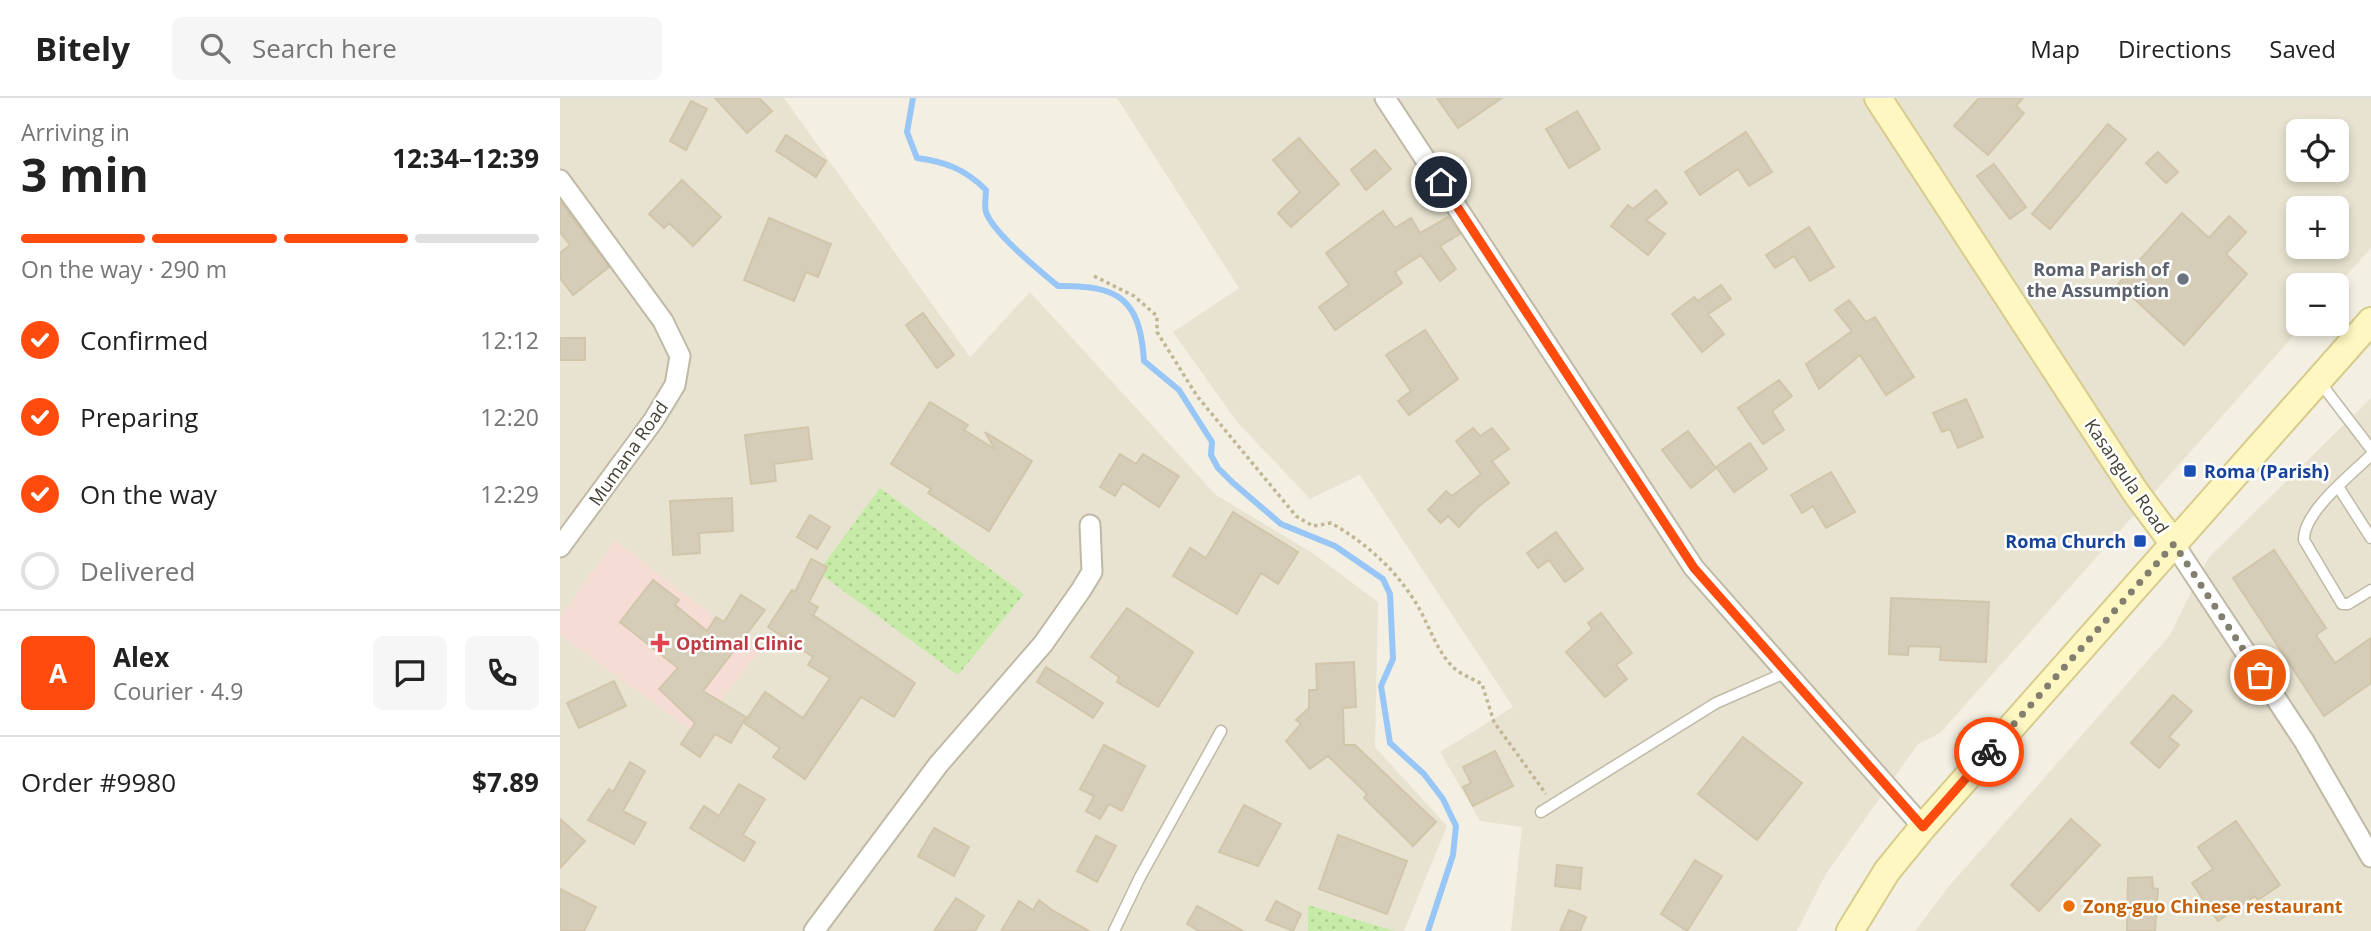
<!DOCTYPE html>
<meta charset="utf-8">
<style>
body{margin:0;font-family:"Open Sans",sans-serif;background:#f6f6f6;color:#222;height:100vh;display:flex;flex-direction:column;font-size:26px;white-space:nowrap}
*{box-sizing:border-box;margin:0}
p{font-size:23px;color:#767676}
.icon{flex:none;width:38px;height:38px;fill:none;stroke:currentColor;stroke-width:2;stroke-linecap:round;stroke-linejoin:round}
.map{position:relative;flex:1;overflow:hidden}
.drawer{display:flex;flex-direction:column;background:#fff;width:560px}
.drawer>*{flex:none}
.fabs{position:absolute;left:1726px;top:21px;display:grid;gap:14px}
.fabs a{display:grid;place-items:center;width:63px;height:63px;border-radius:10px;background:#fff;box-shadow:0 4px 10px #0003;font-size:35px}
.pin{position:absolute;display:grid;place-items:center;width:60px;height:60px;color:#fff;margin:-30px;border:4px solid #fff;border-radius:50%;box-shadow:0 2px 7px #0007}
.courier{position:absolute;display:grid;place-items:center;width:70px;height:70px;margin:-35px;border:5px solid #ff4c0e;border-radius:50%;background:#fff;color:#222;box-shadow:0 2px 9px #0007}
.head em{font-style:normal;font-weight:700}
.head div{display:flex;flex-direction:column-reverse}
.head{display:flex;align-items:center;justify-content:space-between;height:119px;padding:0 21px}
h1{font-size:46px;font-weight:700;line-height:52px}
.bar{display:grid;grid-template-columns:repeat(4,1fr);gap:10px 7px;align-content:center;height:84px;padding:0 21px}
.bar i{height:9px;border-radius:5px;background:#e0e0e0}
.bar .active{background:#ff4c0e}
.bar p{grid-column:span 4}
.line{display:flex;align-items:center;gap:18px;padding:0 21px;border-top:2px solid #e0e0e0}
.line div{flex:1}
.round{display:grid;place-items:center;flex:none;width:74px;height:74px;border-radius:10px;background:#f6f6f6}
ol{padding:0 21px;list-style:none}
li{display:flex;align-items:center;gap:21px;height:77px}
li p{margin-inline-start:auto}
li .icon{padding:7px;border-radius:50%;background:#ff4c0e;color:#fff;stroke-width:4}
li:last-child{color:#767676}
li i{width:38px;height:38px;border:4px solid #e0e0e0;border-radius:50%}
header{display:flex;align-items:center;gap:42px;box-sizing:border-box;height:98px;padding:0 35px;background:#fff;border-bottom:2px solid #e0e0e0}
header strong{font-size:33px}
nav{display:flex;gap:38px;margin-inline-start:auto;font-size:24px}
.search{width:490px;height:63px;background:#f6f6f6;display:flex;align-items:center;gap:18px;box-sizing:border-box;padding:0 24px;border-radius:10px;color:#767676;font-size:26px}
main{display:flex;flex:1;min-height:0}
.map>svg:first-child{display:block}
</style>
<header>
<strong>Bitely</strong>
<div class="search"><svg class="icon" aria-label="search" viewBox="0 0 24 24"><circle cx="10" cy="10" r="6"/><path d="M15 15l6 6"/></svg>Search here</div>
<nav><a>Map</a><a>Directions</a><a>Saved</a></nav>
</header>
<main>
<section class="drawer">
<div class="head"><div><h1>3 min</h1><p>Arriving in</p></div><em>12:34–12:39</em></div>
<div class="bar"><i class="active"></i><i class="active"></i><i class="active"></i><i></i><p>On the way · 290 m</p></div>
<ol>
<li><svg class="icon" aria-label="check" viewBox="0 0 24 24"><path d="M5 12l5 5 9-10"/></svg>Confirmed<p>12:12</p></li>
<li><svg class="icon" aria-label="check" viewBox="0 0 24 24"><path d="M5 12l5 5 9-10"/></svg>Preparing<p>12:20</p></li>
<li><svg class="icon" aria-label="check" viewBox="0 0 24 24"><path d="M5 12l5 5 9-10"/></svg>On the way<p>12:29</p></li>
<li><i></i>Delivered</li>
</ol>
<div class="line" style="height:126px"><b class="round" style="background:#ff4c0e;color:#fff">A</b><div><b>Alex</b><p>Courier · 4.9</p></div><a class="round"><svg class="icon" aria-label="chat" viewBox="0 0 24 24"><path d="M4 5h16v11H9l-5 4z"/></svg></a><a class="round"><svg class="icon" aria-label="phone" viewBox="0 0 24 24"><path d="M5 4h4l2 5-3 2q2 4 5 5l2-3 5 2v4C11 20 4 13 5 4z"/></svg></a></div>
<div class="line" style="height:91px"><div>Order #9980</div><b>$7.89</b></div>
</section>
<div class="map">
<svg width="1811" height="833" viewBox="0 0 1811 833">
<defs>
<pattern id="grass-dots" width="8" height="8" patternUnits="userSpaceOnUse" patternTransform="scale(1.75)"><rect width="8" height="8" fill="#c5eba7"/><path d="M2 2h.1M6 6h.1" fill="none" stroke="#abcb90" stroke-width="1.8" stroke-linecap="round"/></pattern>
</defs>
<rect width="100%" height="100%" fill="#f3f0e3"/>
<path fill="#e8e3d0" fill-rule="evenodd" d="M0,0h224l186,259 60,-65 186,203 98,59 64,48 -3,145 72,79 -43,105h-844z
M557,0h1254v150l-35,39 -38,-2v39h6l-364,409 -22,11 -92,130 -29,57h-286l11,-104 -42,-6 -40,-69 73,-45 -153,-232 -50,24 -73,-77 -64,-90 66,-44zM1738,33h38v39h-38zM1738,110h38v39h-38z
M1811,300v533h-456l35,-46 220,-250 38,-77z"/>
<path fill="#f5dcd4" d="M55,442l144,112 -64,81 -135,-98v-18z"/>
<path fill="url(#grass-dots)" d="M320,390l144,106 -66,81 -140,-103z
M748,807l86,26h-86z"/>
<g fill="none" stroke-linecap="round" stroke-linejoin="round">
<path stroke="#98c6f6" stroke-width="6" d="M353,0l-6,34 10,26c29,4 48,11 69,32 0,6 -2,16 0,22 7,21 54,59 72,74 61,-1 82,13 86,75l35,29 33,52 -1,13 7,13 14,14 49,42 54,22 48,33 7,15 3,65 -12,27 9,57 34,31 19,25 13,27 -3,29 -25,76"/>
</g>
<path fill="#d5cdb7" stroke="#d1c6aa" stroke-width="2" d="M155,0h44l13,13 -25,22z
M877,0h65l-44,30z
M1419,0h44l-7,8 8,7 -36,42 -34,-29z
M131,3l16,8 -21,41 -16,-9z
M1017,13l23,38 -31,19 -23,-39z
M1548,26l18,15 -76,90 -18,-15z
M1186,34l26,40 -23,14 -11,-17 -38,26 -15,-23z
M226,37l40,26 -10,16 -40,-26z
M739,40l40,46 -48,43 -13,-14 22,-21 -27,-32z
M815,52l16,19 -25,21 -15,-20z
M1598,54l20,20 -12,11 -20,-20z
M1434,66l32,43 -16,12 -33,-43z
M122,82l39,37 -28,29 -24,-23 -5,5 -15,-14z
M1096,92l11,13 -21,17 19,14 -17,21 -37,-29 17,-21 5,4z
M0,103l49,66 -36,28 -13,-17v-25l10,-8 -10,-13z
M823,113l12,17 16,-10 9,15 28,-16 12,17 -20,12 16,23 -16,12 -19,-26 -26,17 7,11 -67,47 -16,-23 30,-22 -23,-32z
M1622,115l27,25 20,-22 17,16 -20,22 21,20 -63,71 -66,-61z
M209,120l62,26 -13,33 -12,-5 -12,29 -50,-21z
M1249,129l25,40 -24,14 -16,-25 -19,12 -9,-13z
M1161,187l10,14 -23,15 16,20 -22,18 -30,-38 22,-17 4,4z
M1289,202l17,22 9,-5 39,60 -28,18 -26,-40 -41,34 -13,-25 46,-33 -17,-21z
M363,215l31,42 -17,13 -31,-43z
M865,232l33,49 -49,36 -11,-14 13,-10 -25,-36z
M0,240h25v22h-25z
M1219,282l13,16 -20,15 12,19 -21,14 -25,-36z
M1406,301l17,38 -25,11 -8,-19 -8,3 -9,-19z
M370,304l38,23 -4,5 31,19 -10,-17 47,29 -43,70 -61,-38 3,-4 -40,-25z
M248,329l4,32 -38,5 2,17 -25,3 -6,-49z
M913,330l7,8 12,-8 17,21 -17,12 17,22 -30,23 -20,21 -11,-11 -7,7 -13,-13 18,-19 6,5 29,-22 -25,-33z
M1128,333l28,37 -25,20 -29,-38z
M1190,345l17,26 -33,23 -18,-25z
M560,356l16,10 7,-10 36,22 -20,31 -36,-24 -8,13 -15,-9z
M1271,374l24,40 -29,16 -13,-22 -11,7 -11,-18z
M172,400l1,33 -34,2 1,20 -27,2 -3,-54z
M673,414l65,40 -20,32 -17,-11 -24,41 -64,-38 17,-28 16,10z
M250,417l20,12 -13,22 -20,-12z
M996,434l27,37 -18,13 -16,-22 -11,8 -11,-15z
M1714,452l52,78 -10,7 19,28 36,-25v45l-47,33 -91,-138z
M251,461l16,8 -18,35 9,5 -5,8 102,68 -21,34 -33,-20 -56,82 -32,-22 7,-9 -36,-25 21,-31 38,26 27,-40 -22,-13 5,-8 -45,-30 24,-37 3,2z
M93,482l26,20 -4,5 32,26 9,-14 8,5 17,-27 24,15 -62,81 43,26 -15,26 -16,-9 -15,23 -19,-13 14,-21 -36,-34 19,-21 -58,-46z
M1331,500l98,4 -3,60 -46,-2 1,-13 -32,-1 -1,9 -19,-1z
M567,510l66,44 -35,55 -41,-25 2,-5 -28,-20z
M1041,515l31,40 -16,12 11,14 -22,18 -39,-45 26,-23 -4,-6z
M794,564l2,45 -13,1 1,37h11l81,77 -23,24 -49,-48 3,-4 -39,-38 -18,13 -24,-28 15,-17 -5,-4 13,-12v-18h8l-1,-26z
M486,569l57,36 -10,15 -56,-36z
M54,583l12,25 -47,22 -12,-25z
M1613,597l19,16 -23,26 10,8 -20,23 -28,-25z
M1183,639l59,46 -45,57 -59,-46z
M544,647l41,21 -23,45 -13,-7 -9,15 -14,-8 8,-15 -14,-7z
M935,653l18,35 -40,20 -10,-19 8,-4 -8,-16z
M70,664l15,9 -22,40 23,12 -12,21 -46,-24 21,-31 4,3z
M179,686l26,15 -22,36 12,7 -11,19 -54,-33 14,-22 15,10z
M684,707l37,19 -23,42 -39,-14z
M0,721l25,22 -25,27z
M1511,721l29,26 -61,66 -28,-26z
M1676,723l44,64 -22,15 -3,-4 -37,25 -26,-38 21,-14 -15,-22z
M374,730l35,19 -15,29 -36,-20z
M778,737l69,26 -20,53 -68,-25z
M536,738l20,10 -19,36 -20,-11z
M1135,762l27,16 -35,55 -26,-17z
M997,767l25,3 -2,21 -25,-3z
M1592,779l1,11 5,1 -3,42h-28l1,-53z
M0,791l36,18 -12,24h-24z
M396,800l28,18 -9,15h-41z
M479,802l13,10 37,21h-88l18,-30 14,9z
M716,803l25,13 -8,17 -27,-11z
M637,808l46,25h-44l-12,-7z
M1009,812l17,7 -6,14h-20z"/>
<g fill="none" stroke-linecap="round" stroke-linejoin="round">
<defs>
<path id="lane" d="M1759,283l52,68
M1811,357c-19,19 -68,57 -67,85l38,64h6l23,-14
M1779,390l32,50
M981,714l175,-109 71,-31
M554,833l26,-54 81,-146"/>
<path id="street" d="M825,0l309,470 229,259
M0,82l103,141 17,35 -5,29 -22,36 -93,126
M1614,446l130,197 67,116
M254,833l124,-166 105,-121 38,-54 11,-18 -2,-47"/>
<path id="secondary" d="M1318,0l258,395 38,51
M1290,833l37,-60 36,-44 448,-506"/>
</defs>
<use href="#lane" stroke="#bfb9a5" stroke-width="13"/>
<use href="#street" stroke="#bfb9a5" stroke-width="23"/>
<use href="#secondary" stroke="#d7cc8e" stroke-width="30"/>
<path stroke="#c2b795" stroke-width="3.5" stroke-dasharray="3.5 3.5" stroke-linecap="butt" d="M534,178l40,20 23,20v16l40,64 99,120 17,10 18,-3c35,20 63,45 85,80 13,21 20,48 38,65 8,7 19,11 28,16l12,38 52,72"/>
<use href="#lane" stroke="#fff" stroke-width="10"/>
<use href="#street" stroke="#fff" stroke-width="19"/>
<use href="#secondary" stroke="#fff7c1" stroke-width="26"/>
</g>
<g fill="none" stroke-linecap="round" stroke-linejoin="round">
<path stroke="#827e70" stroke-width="7" stroke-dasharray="0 12.6" d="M1429,654l185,-208 86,131"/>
<path stroke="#ff4c0e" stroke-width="9" d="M881,84l253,386 229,259 66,-75"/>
</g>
<circle fill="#6b7280" stroke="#fff" stroke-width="2.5" cx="1623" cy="181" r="7"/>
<g fill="#1a4fb4" stroke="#fff" stroke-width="2.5">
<rect x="1623" y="366" width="14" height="14" rx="3.5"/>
<rect x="1573" y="436" width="14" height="14" rx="3.5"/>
</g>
<path fill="#e0444e" stroke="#fff" stroke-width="2.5" d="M96.5 534.5h7v7h7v7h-7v7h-7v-7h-7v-7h7z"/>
<circle fill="#e8710a" stroke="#fff" stroke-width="2.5" cx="1509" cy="808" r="7"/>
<g text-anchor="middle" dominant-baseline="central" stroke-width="5" stroke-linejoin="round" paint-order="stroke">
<g font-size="18" font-weight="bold" fill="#5b616d" stroke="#fff" text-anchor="end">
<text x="1609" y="171">Roma Parish of<tspan x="1609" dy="21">the Assumption</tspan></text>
</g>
<g font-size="18" fill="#454032" stroke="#fff">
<text transform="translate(68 355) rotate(-55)">Mumana Road</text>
<text transform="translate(1567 378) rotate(56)">Kasangula Road</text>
</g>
<g font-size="18" font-weight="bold" fill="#164399" stroke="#fff" text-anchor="start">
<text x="1644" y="373">Roma (Parish)</text>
<text x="1566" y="443" text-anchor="end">Roma Church</text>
</g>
<g font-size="18" font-weight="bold" fill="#be3a42" stroke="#fff" text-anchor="start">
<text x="116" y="545">Optimal Clinic</text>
</g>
<g font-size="18" font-weight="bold" fill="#c56008" stroke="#fff" text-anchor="start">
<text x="1523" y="808">Zong-guo Chinese restaurant</text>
</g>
</g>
</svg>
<div class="fabs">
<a><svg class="icon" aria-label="locate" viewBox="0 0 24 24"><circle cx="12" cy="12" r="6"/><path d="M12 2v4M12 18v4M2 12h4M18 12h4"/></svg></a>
<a>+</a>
<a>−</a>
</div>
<div class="pin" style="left:1700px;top:577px;background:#ea580c"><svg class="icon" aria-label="bag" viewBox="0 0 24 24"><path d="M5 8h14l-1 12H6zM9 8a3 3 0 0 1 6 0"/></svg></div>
<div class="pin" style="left:881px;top:84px;background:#1f2937"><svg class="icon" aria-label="home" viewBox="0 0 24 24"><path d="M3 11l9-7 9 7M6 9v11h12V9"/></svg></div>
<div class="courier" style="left:1429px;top:654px"><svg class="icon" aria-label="bike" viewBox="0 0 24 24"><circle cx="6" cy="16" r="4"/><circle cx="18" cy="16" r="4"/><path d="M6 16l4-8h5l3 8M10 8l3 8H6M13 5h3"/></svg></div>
</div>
</main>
